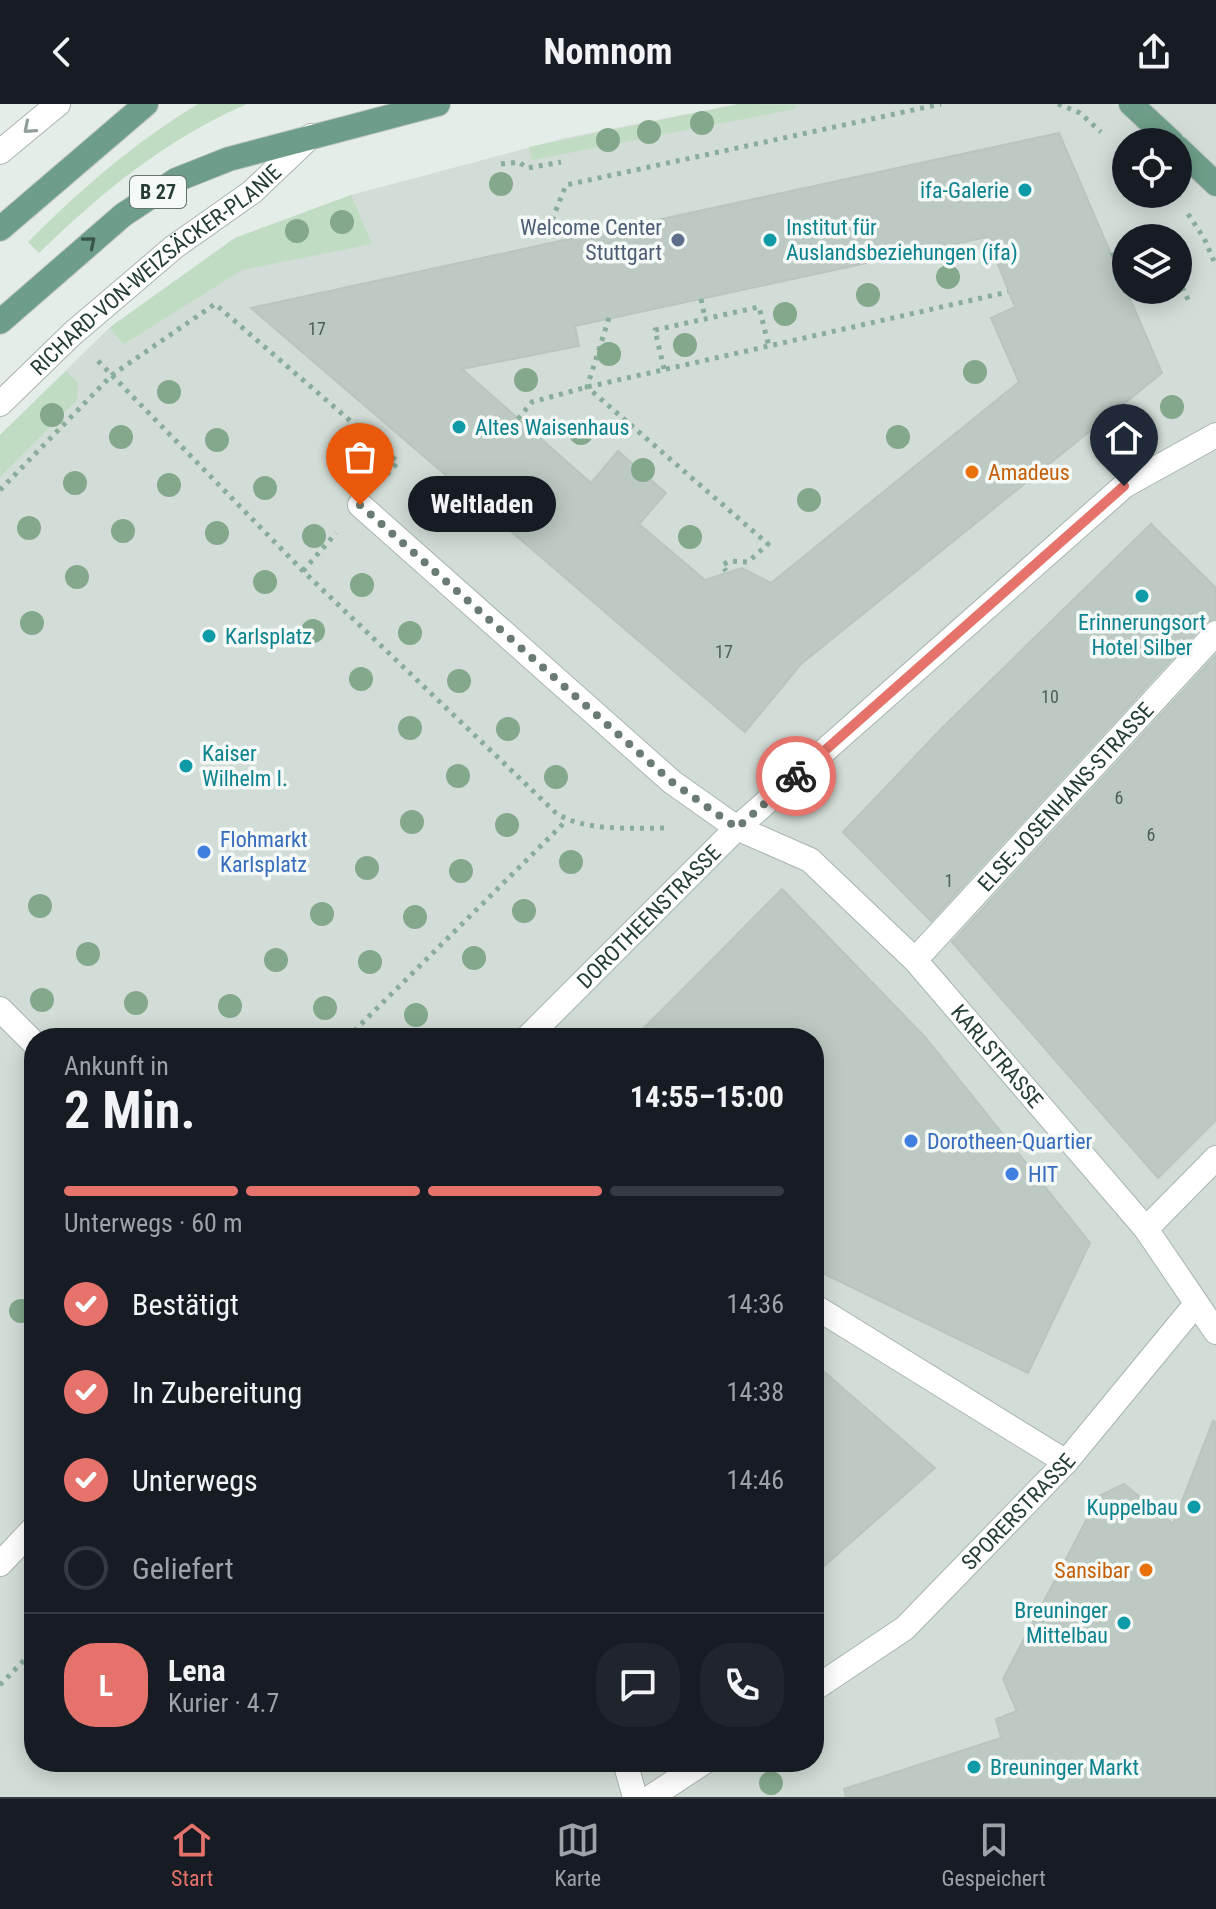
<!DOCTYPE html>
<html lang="de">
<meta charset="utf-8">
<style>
body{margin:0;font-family:"Roboto Condensed",sans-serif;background:#20242c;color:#f1f3f6;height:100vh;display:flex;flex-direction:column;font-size:30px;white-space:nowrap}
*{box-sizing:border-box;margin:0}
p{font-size:26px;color:#9ea1a6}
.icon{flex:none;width:44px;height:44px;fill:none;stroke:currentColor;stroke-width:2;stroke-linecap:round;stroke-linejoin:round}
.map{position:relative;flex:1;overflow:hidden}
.side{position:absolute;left:24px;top:924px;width:800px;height:744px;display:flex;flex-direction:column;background:#171b24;border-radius:32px;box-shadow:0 4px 20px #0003}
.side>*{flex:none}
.buttons{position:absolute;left:1112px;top:24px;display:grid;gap:16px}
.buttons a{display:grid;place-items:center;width:80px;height:80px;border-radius:50%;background:#171b24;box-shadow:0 4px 20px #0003;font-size:40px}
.pin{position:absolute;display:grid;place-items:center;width:68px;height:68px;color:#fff;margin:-82px -34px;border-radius:50% 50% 50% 0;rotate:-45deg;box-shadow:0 0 8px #0007}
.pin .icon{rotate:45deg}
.courier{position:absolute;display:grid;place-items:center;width:80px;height:80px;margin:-40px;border:6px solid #e5736b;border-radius:50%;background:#fff;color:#222;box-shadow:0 2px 10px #0007}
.bubble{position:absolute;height:56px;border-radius:28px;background:#171b24;box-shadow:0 4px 20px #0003;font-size:26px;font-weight:700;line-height:56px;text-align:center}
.overview em{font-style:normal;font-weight:700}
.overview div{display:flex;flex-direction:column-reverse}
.overview{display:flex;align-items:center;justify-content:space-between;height:136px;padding:0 40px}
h1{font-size:52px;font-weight:700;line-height:60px}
.bar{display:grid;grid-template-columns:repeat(4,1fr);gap:12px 8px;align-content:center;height:96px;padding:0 40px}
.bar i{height:10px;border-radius:6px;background:#363941}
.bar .on{background:#e5736b}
.bar p{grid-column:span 4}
.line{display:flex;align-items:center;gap:20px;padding:0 40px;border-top:2px solid #363941}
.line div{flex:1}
.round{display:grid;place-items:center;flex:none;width:84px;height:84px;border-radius:32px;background:#20242c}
ol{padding:0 40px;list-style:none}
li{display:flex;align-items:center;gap:24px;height:88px}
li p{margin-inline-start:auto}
li .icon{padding:8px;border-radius:50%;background:#e5736b;color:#fff;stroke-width:4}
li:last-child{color:#9ea1a6}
li i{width:44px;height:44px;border:4px solid #363941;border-radius:50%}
header{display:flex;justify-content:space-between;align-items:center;height:104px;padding:0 40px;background:#171b24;font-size:36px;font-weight:700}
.tabs{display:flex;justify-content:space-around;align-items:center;height:112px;border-top:2px solid #363941;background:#171b24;font-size:22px;color:#9ea1a6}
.tabs a{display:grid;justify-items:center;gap:4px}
.tabs .on{color:#e5736b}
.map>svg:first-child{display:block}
</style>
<header><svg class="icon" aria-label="back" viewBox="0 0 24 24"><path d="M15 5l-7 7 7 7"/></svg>Nomnom<svg class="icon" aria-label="share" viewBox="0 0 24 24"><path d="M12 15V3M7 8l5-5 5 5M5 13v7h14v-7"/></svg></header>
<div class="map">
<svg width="1216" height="1693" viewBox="0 0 1216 1693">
<rect width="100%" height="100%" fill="#e5ede8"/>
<path fill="#d3ddd7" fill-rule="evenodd" d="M738,0h478v1693h-1216v-1362l109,-107 126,-90 116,-43 214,-57zM1126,38h52v52h-52zM1126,134h52v52h-52zM34,934h780v724h-780z"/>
<path fill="#c0dcc3" d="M198,0h49c-81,35 -145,88 -208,149l-11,-11c52,-52 107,-100 170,-138z
M739,0l57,1 -1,4 -263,51 -3,-13z
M351,91l21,49 -130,26 -118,74 -15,-16 126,-90z
M66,267l12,12 -1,17 -77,77v-42z"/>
<path fill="#bdcac3" stroke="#b8c6be" stroke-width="2" fill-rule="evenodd" d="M1059,29l103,240 -361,291 -56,68 -494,-424zM987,133l28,70 -24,11 28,64 -248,201 -29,-15 -37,12 -66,-56 27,-31 -48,-42 -27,32 -129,-114 117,-23 -4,-20z
M1151,420l65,64v30l-11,5 -274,298 -88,-89 99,-104z
M1216,551v465l-58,58 -206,-236z
M782,785l143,148 165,206 -62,130 -214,-104v-231h-180z
M814,1259l121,105 -121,107z
M1213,1317l3,1v375h-370l-2,-8 157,-51 -5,-19 21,-8 -14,-32 96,-183 25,-12 49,40z"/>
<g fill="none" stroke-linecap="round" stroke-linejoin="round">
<defs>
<g id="minor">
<path d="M0,48l58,-48"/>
<path id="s1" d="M0,300l72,-70 102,-87 78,-55 59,-56"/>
<path id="s2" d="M360,401l312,277 65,46 73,32 105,100 231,269 70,103"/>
<path id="s3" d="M915,856l301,-327"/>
<path d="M0,905l34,34"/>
<path id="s4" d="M527,934l210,-210 387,-342 92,-51"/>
<path d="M1146,1125l70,-71"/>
<path d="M814,1202l252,156"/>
<path d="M0,1460l34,-36"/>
<path id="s5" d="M814,1585l91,-61 161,-166 130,-158"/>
<path d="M625,1658l10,35"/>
<path d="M651,1693l53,-35"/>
</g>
<path id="major" d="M1131,0l41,38
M1178,44l38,36
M0,125l146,-125
M0,218l123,-107 53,-35 53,-21 209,-55"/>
</defs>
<use href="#minor" stroke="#a8b5ae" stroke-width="26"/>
<use href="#major" stroke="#c2c9c6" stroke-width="26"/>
<path stroke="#88ad9b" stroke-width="5" stroke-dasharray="4 6" stroke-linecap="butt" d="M1058,0l22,9 21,19
M501,60l18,-2 8,6 34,-6
M1188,110l16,24 12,28
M552,116l14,-35 375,-81
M1111,152l15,-7
M1178,174l12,26
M701,195l4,19
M609,214l-22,69 181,157 -20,18 -18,-1 -8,4 4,6
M98,257l205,210 253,242c29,19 78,15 112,15
M664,265l-9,-39 104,-23 10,40
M518,315l14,-17 55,-15 421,-95
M0,386l112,-115 103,-71 183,158 -13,15
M433,417l28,-33
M303,467l33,-38
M347,934l220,-218
M0,1581l34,-35"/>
<use href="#minor" stroke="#fff" stroke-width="24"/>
<use href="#major" stroke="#6e9e89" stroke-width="24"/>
</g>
<g fill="#83a88c">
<circle cx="702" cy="19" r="12"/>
<circle cx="649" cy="28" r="12"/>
<circle cx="608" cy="36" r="12"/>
<circle cx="501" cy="80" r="12"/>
<circle cx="342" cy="118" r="12"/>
<circle cx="297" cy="127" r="12"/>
<circle cx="948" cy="173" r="12"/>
<circle cx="868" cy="191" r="12"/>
<circle cx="785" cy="210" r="12"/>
<circle cx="685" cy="241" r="12"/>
<circle cx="609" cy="250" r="12"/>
<circle cx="975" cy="268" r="12"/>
<circle cx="526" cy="276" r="12"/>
<circle cx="169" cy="288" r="12"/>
<circle cx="1172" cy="303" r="12"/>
<circle cx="52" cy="311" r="12"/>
<circle cx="581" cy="329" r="12"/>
<circle cx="121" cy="333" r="12"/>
<circle cx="898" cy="333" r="12"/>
<circle cx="217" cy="336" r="12"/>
<circle cx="643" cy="366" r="12"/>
<circle cx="75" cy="379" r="12"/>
<circle cx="169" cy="381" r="12"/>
<circle cx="265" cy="384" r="12"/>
<circle cx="809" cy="396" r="12"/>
<circle cx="29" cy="424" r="12"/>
<circle cx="123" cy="427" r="12"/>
<circle cx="217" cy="429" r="12"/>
<circle cx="314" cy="432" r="12"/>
<circle cx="690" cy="433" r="12"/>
<circle cx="77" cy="473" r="12"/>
<circle cx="265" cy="478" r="12"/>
<circle cx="362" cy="481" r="12"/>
<circle cx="32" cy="519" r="12"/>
<circle cx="313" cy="527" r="12"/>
<circle cx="410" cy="529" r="12"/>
<circle cx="361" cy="575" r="12"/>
<circle cx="459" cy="577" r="12"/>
<circle cx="410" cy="624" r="12"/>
<circle cx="508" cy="625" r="12"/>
<circle cx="458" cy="672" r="12"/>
<circle cx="556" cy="673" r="12"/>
<circle cx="412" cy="718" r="12"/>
<circle cx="507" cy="721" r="12"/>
<circle cx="571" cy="758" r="12"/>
<circle cx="367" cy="764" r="12"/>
<circle cx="461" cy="767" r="12"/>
<circle cx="40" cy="802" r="12"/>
<circle cx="524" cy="807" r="12"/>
<circle cx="322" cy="810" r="12"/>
<circle cx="415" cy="813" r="12"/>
<circle cx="88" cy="850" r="12"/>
<circle cx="474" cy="854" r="12"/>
<circle cx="276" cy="856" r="12"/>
<circle cx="370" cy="858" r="12"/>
<circle cx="42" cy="896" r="12"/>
<circle cx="136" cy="899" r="12"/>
<circle cx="230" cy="902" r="12"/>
<circle cx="325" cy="904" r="12"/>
<circle cx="416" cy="911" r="12"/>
<circle cx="21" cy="1207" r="12"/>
<circle cx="771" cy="1679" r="12"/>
</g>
<defs><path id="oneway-chevron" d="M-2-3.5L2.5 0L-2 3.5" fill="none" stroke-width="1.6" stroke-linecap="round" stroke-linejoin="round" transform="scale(2)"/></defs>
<use stroke="#929e99" href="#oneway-chevron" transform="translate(29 24) rotate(139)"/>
<use stroke="#385548" href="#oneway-chevron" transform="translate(90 138) rotate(-40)"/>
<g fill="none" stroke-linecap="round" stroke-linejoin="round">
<path stroke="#697b72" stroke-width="8" stroke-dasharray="0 14.4" d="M360,401l312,277 65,46 59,-52"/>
<path stroke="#e5736b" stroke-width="10" d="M796,672l328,-290"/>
</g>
<g fill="#0f9aa8" stroke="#f5f9f7" stroke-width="3">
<circle cx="1025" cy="86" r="8"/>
<circle cx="770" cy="136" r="8"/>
<circle cx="459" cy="323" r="8"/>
<circle cx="1142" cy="492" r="8"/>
<circle cx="209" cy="532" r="8"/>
<circle cx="186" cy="662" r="8"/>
<circle cx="1194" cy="1403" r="8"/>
<circle cx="1124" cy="1519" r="8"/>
<circle cx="974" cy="1663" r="8"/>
</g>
<circle fill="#5c6f8a" stroke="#f5f9f7" stroke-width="3" cx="678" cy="136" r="8"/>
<g fill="#e8710a" stroke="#f5f9f7" stroke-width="3">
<circle cx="972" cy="368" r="8"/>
<circle cx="1146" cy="1466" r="8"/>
</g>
<g fill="#3f7fe0" stroke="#f5f9f7" stroke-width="3">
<circle cx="204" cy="748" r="8"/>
<circle cx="911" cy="1037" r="8"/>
<circle cx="1012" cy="1070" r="8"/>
</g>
<g text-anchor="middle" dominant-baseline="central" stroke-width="7" stroke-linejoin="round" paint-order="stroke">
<g font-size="18" fill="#4c6057">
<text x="317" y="224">17</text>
<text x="724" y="547">17</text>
<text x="1050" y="592">10</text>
<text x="1119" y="693">6</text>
<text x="1151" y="730">6</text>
<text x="949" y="776">1</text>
</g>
<rect fill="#f5f9f7" stroke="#64756e" stroke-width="2" x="130" y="72" width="56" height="32" rx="6"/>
<g font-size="20" font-weight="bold" fill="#263d33">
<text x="158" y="88">B 27</text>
</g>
<g font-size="22" fill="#0d838f" stroke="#f5f9f7" text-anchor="start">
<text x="1009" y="86" text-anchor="end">ifa-Galerie</text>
<text x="786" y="123">Institut für<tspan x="786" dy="25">Auslandsbeziehungen (ifa)</tspan></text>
<text x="475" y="323">Altes Waisenhaus</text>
<text x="1142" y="518" text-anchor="middle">Erinnerungsort<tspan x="1142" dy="25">Hotel Silber</tspan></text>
<text x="225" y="532">Karlsplatz</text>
<text x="202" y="649">Kaiser<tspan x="202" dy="25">Wilhelm I.</tspan></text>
<text x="1178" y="1403" text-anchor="end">Kuppelbau</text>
<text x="1108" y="1506" text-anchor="end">Breuninger<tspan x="1108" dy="25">Mittelbau</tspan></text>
<text x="990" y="1663">Breuninger Markt</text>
</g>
<g font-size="22" fill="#4e5e75" stroke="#f5f9f7" text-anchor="end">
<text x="662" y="123">Welcome Center<tspan x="662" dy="25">Stuttgart</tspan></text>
</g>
<g font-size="22" fill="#263d33" stroke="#f5f9f7">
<text stroke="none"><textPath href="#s1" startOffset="206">RICHARD-VON-WEIZSÄCKER-PLANIE</textPath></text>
<text stroke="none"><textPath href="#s3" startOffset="222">ELSE-JOSENHANS-STRASSE</textPath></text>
<text stroke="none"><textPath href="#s4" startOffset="172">DOROTHEENSTRASSE</textPath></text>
<text stroke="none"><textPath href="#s2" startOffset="848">KARLSTRASSE</textPath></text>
<text stroke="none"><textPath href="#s5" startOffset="272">SPORERSTRASSE</textPath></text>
</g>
<g font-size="22" fill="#c56008" stroke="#f5f9f7" text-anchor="start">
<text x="988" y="368">Amadeus</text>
<text x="1130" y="1466" text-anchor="end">Sansibar</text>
</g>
<g font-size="22" fill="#366cbe" stroke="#f5f9f7" text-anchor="start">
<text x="220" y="735">Flohmarkt<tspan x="220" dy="25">Karlsplatz</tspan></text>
<text x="927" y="1037">Dorotheen-Quartier</text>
<text x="1028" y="1070">HIT</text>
</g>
</g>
</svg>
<div class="buttons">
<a><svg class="icon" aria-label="locate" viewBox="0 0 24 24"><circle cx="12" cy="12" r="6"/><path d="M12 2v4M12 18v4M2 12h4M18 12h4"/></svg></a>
<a><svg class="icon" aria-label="layers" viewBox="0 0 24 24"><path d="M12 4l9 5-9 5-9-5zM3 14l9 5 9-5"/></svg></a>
</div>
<div class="pin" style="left:360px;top:401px;background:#ea580c"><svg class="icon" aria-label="bag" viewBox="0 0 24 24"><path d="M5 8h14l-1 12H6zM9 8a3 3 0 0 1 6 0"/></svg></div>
<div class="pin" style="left:1124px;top:382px;background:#1f2937"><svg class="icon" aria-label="home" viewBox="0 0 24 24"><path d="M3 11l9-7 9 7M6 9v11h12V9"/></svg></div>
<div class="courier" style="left:796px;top:672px"><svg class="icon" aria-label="bike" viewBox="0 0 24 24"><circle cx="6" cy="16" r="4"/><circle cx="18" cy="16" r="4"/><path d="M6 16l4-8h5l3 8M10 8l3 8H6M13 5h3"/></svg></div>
<div class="bubble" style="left:408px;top:372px;width:148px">Weltladen</div>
<section class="side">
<div class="overview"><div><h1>2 Min.</h1><p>Ankunft in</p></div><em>14:55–15:00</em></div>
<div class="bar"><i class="on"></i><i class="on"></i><i class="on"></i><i></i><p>Unterwegs · 60 m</p></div>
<ol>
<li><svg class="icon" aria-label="check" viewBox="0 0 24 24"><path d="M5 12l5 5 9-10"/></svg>Bestätigt<p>14:36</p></li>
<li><svg class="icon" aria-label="check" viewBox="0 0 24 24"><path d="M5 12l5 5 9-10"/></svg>In Zubereitung<p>14:38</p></li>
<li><svg class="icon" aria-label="check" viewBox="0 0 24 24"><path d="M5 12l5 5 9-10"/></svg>Unterwegs<p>14:46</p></li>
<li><i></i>Geliefert</li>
</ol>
<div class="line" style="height:144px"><b class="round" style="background:#e5736b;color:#fff">L</b><div><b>Lena</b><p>Kurier · 4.7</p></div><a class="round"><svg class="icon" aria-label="chat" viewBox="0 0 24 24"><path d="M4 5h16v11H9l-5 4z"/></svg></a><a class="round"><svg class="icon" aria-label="phone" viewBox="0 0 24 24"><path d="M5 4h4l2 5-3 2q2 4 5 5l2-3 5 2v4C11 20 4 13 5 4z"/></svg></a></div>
</section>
</div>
<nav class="tabs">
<a class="on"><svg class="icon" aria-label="home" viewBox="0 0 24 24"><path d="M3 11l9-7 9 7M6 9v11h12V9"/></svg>Start</a>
<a><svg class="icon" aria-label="map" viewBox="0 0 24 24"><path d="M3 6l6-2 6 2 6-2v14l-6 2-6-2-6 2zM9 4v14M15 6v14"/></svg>Karte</a>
<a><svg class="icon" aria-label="saved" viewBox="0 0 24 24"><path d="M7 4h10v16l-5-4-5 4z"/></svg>Gespeichert</a>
</nav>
